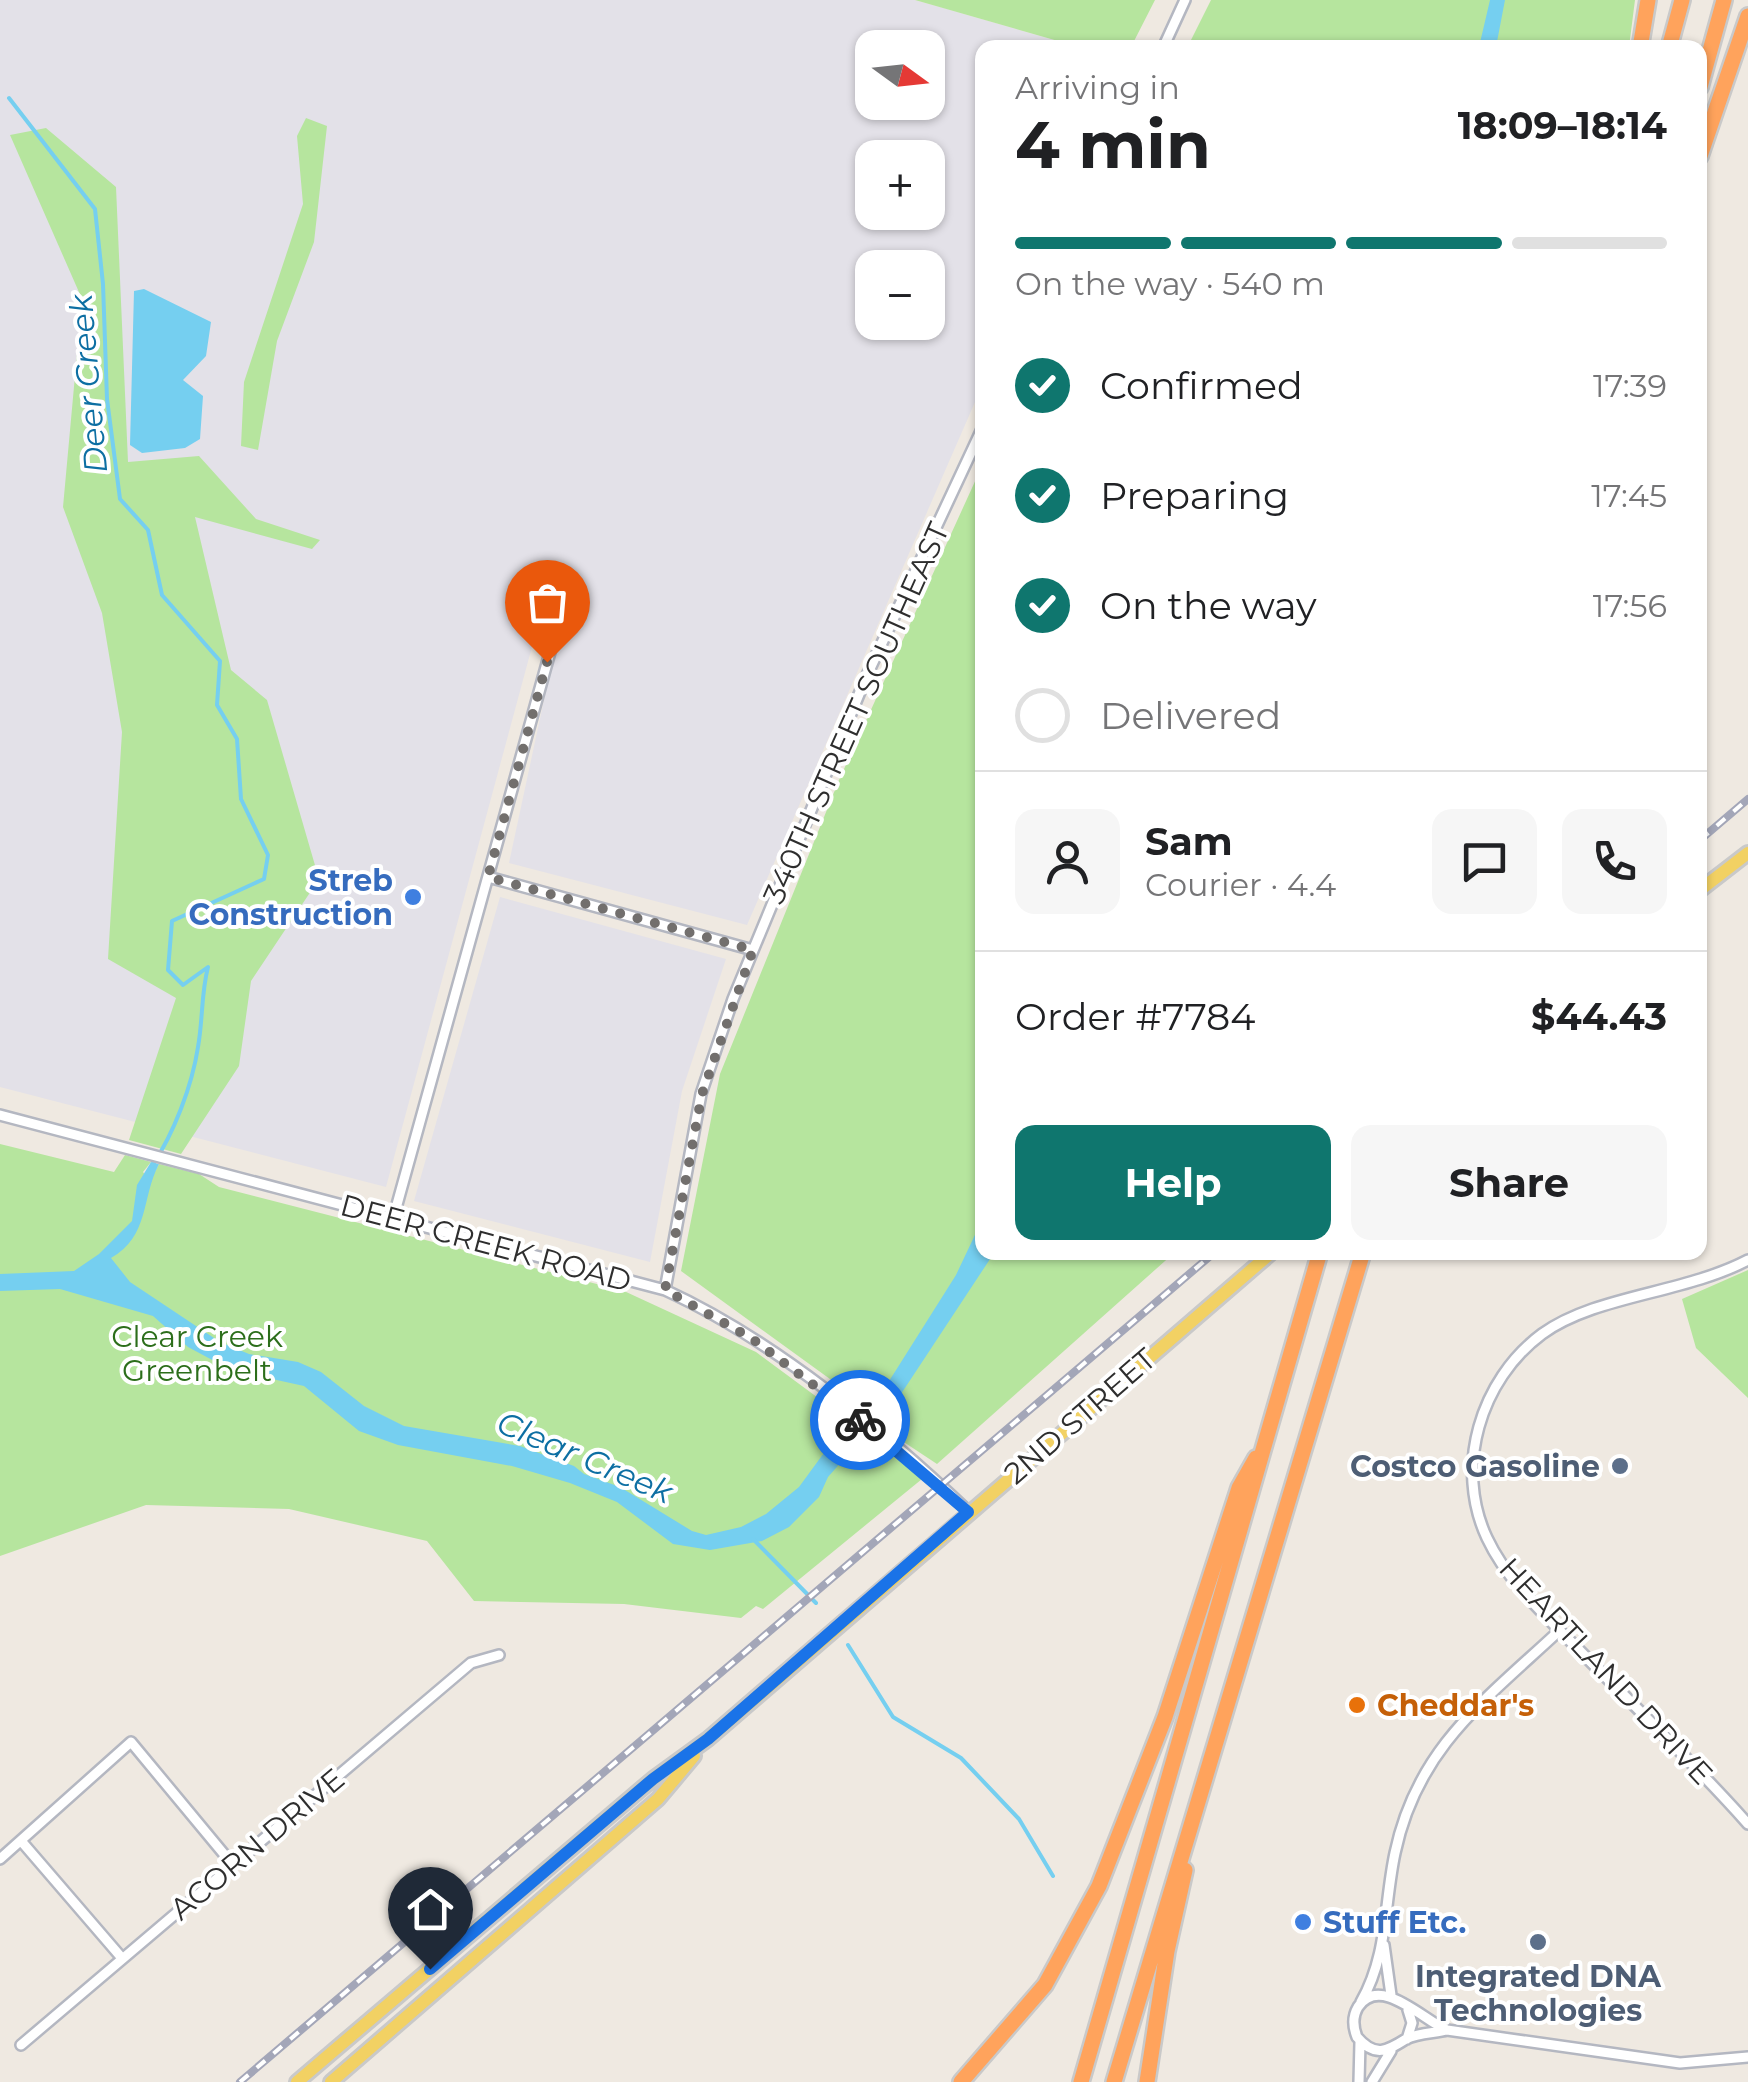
<!DOCTYPE html>
<meta charset="utf-8">
<style>
body{margin:0;font-family:Montserrat,sans-serif;background:#f6f6f6;color:#202124;height:100vh;display:flex;flex-direction:column;font-size:38px;white-space:nowrap}
*{box-sizing:border-box;margin:0}
p{font-size:32px;color:#757577}
.icon{flex:none;width:55px;height:55px;fill:none;stroke:currentColor;stroke-width:2;stroke-linecap:round;stroke-linejoin:round}
.map{position:relative;flex:1;overflow:hidden}
.side{position:absolute;left:975px;top:40px;width:732px;height:1220px;display:flex;flex-direction:column;background:#fff;border-radius:20px;box-shadow:0 2px 8px #0004}
.side>*{flex:none}
.needle{width:65px;rotate:105deg}
.controls{position:absolute;left:855px;top:30px;display:grid;gap:20px}
.controls a{display:grid;place-items:center;width:90px;height:90px;border-radius:20px;background:#fff;box-shadow:0 2px 8px #0004;font-size:50px}
.pin{position:absolute;display:grid;place-items:center;width:85px;height:85px;color:#fff;margin:-102px -42px;border-radius:50% 50% 50% 0;rotate:-45deg;box-shadow:0 0 10px #0007}
.pin .icon{rotate:45deg}
.courier{position:absolute;display:grid;place-items:center;width:100px;height:100px;margin:-50px;border:8px solid #1a73e8;border-radius:50%;background:#fff;color:#222;box-shadow:0 2px 12px #0007}
.headline em{font-style:normal;font-weight:700}
.headline div{display:flex;flex-direction:column-reverse}
.headline{display:flex;align-items:center;justify-content:space-between;height:170px;padding:0 40px}
h1{font-size:65px;font-weight:700;line-height:75px}
.bar{display:grid;grid-template-columns:repeat(4,1fr);gap:15px 10px;align-content:center;height:120px;padding:0 40px}
.bar i{height:12px;border-radius:8px;background:#e0e0e0}
.bar .on{background:#0f766e}
.bar p{grid-column:span 4}
.line{display:flex;align-items:center;gap:25px;padding:0 40px;border-top:2px solid #e0e0e0}
.line div{flex:1}
.round{display:grid;place-items:center;flex:none;width:105px;height:105px;border-radius:20px;background:#f6f6f6}
ol{padding:0 40px;list-style:none}
li{display:flex;align-items:center;gap:30px;height:110px}
li p{margin-inline-start:auto}
li .icon{padding:10px;border-radius:50%;background:#0f766e;color:#fff;stroke-width:4}
li:last-child{color:#757577}
li i{width:55px;height:55px;border:5px solid #e0e0e0;border-radius:50%}
.primary-button{display:flex;gap:20px;margin-top:auto;padding:20px 40px}
.primary-button a{flex:1;height:115px;border-radius:20px;background:#0f766e;color:#fff;font-size:40px;font-weight:700;line-height:115px;text-align:center}
.primary-button a+a{background:#f6f6f6;color:#202124}
.map>svg:first-child{display:block}
</style>
<div class="map">
<svg width="1748" height="2082" viewBox="0 0 1748 2082">
<rect width="100%" height="100%" fill="#efe9e1"/>
<path fill="#e3e1e8" fill-rule="evenodd" d="M0,0h915l164,47 -97,1v338l-235,539 -238,-62 62,-289 -18,-5 -167,618 -386,-100zM872,48h56v54h-56zM872,158h56v54h-56zM872,268h56v54h-56z
M500,897l226,62 -44,132 -32,171 -236,-61z"/>
<path fill="#b6e59e" d="M915,0h240l-24,47h-52z
M1211,0h424l-6,47 -442,1z
M306,118l21,8 -13,116 -37,99 -19,109 -17,-4 3,-64 59,-178 -6,-68z
M46,128l70,59 12,275 71,-6 57,63 64,21 -8,9 -117,-32 36,153 36,30 52,179 -68,102 -12,85 -58,88 -52,-14 47,-142 -68,-39 14,-227 -20,-119 -39,-106 19,-208 -72,-164z
M982,466v786l192,1 -237,211 -62,-41 6,-7 -200,-145 39,-197 119,-294z
M0,1144l114,28 11,-17 26,7 -8,10 7,9 9,-17 40,10 20,13 405,104 132,61 92,68 -6,9 16,12 7,-8 57,46 -159,130 -7,-3 -15,12 -117,-14 -150,-3 -47,-60 -138,-32 -143,-4 -146,51z
M1748,1270v128l-52,-50 -14,-49z"/>
<path fill="#75cff0" d="M1490,0h15l-9,47h-17z
M144,289l67,33 -5,34 -23,24 20,16 -3,43 -15,9 -43,5 -12,-8 4,-154z
M151,1162l8,2c-18,34 -9,72 -48,94l19,24 90,60 29,12 49,8 23,10 43,34 40,20 116,20 54,20 10,8 36,13 72,44 14,4 35,-8 25,-13 33,-27 49,-67 31,-23 77,-122 26,-55v32l12,1 -95,144 -71,80 -9,20 -30,30 -27,14 -52,9 -37,-6 -56,-42 -47,-19 -58,-17 -114,-21 -39,-14 -55,-45 -73,-16 -43,-23 -35,-31 -93,-27 -60,2v-17l74,-3 25,-17 33,-33 5,-36z"/>
<g fill="none" stroke-linecap="round" stroke-linejoin="round">
<path stroke="#75cff0" stroke-width="4" d="M9,98l86,111 8,75 4,115 13,100 28,31 14,65 58,66 -3,44 20,34 4,60 27,56 -4,24 -92,42 -4,49 15,15 25,-18c-7,27 -5,52 -10,80 -6,39 -24,86 -46,119
M753,1539l63,64
M848,1645l45,72 68,41 58,61 34,57"/>
<defs>
<path id="minor" d="M1163,48l22,-48
M488,877l265,73
M0,1115l665,175c107,49 218,140 303,221
M393,1219l174,-628
M1748,1260c-65,34 -152,35 -206,74 -62,46 -88,134 -55,204 21,45 63,82 97,117 55,56 112,110 164,169
M665,1290l36,-196 32,-95 134,-324 115,-246
M22,1842l99,115
M0,1859l131,-117 102,123
M1384,1945l7,50
M1361,2002c27,-47 23,-98 34,-149 22,-105 90,-153 165,-223
M1447,2030c-11,3 -30,3 -41,9 -19,12 -31,19 -49,-2 -4,-10 -5,-20 1,-30 22,-33 65,13 89,23l233,33 68,-6
M1407,2039l5,-16 -4,-13
M21,2045l450,-382 28,-8
M1359,2082l1,-40
M1372,2082l19,-31"/>
<path id="primary" d="M1700,890l48,-37
M297,2082l356,-303 55,-40 564,-487
M331,2082l327,-283 36,-43"/>
<path id="motorway" d="M1640,48l8,-48
M1669,48l13,-48
M1700,87l24,-87
M1700,156l48,-140
M961,2082l84,-97 54,-99 66,-169 74,-229 17,-30
M1081,2082l239,-830
M1114,2082l249,-830
M1147,2082l20,-131 18,-81"/>
</defs>
<use href="#minor" stroke="#b4b7c1" stroke-width="14"/>
<use href="#primary" stroke="#c9c9c9" stroke-width="18"/>
<use href="#motorway" stroke="#c9c9c9" stroke-width="20"/>
<use href="#minor" stroke="#fff" stroke-width="9"/>
<use href="#primary" stroke="#f2d163" stroke-width="12"/>
<use href="#motorway" stroke="#ffa35c" stroke-width="15"/>
<defs>
<path id="rail" d="M1700,840l48,-41
M240,2082l975,-830"/>
</defs>
<use href="#rail" stroke="#a3a6b8" stroke-width="8"/>
<use href="#rail" stroke="#fff" stroke-width="4" stroke-dasharray="11" stroke-linecap="butt"/>
</g>
<g fill="none" stroke-linecap="round" stroke-linejoin="round">
<path stroke="#726f6d" stroke-width="10" stroke-dasharray="0 18" d="M547,662l-59,215 265,73 -51,144 -37,196 86,48 109,82"/>
<path stroke="#1a73e8" stroke-width="12" d="M430,1969l223,-190 55,-40 260,-227 -108,-92"/>
</g>
<g fill="#3f7fe0" stroke="#fff" stroke-width="4">
<circle cx="413" cy="897" r="10"/>
<circle cx="1303" cy="1922" r="10"/>
</g>
<g fill="#5c6f8a" stroke="#fff" stroke-width="4">
<circle cx="1620" cy="1466" r="10"/>
<circle cx="1538" cy="1942" r="10"/>
</g>
<circle fill="#e8710a" stroke="#fff" stroke-width="4" cx="1357" cy="1705" r="10"/>
<g text-anchor="middle" dominant-baseline="central" stroke-width="8" stroke-linejoin="round" paint-order="stroke">
<g font-size="30" fill="#2e2e2e" stroke="#fff">
<text transform="translate(856 713) rotate(-66)">340TH STREET SOUTHEAST</text>
<text transform="translate(486 1243) rotate(15)">DEER CREEK ROAD</text>
<text transform="translate(1080 1416) rotate(-41)">2ND STREET</text>
<text transform="translate(1606 1671) rotate(47)">HEARTLAND DRIVE</text>
<text transform="translate(257 1844) rotate(-40)">ACORN DRIVE</text>
</g>
<g font-size="30" font-weight="bold" fill="#366cbe" stroke="#fff" text-anchor="end">
<text x="393" y="880">Streb<tspan x="393" dy="34">Construction</tspan></text>
<text x="1323" y="1922" text-anchor="start">Stuff Etc.</text>
</g>
<g font-size="30" fill="#2c6e1b" stroke="#fff">
<text x="197" y="1336">Clear Creek<tspan x="197" dy="34">Greenbelt</tspan></text>
</g>
<g font-size="30" font-weight="bold" fill="#4e5e75" stroke="#fff" text-anchor="end">
<text x="1600" y="1466">Costco Gasoline</text>
<text x="1538" y="1976" text-anchor="middle">Integrated DNA<tspan x="1538" dy="34">Technologies</tspan></text>
</g>
<g font-size="30" font-weight="bold" fill="#c56008" stroke="#fff" text-anchor="start">
<text x="1377" y="1705">Cheddar's</text>
</g>
<g font-size="32" font-style="italic" fill="#0d6fa3" stroke="#fff">
<text transform="translate(88 384) rotate(-95)">Deer Creek</text>
<text transform="translate(585 1457) rotate(23)">Clear Creek</text>
</g>
</g>
</svg>
<div class="controls">
<a><svg class="needle" viewBox="-14 -14 28 28"><path d="M0-13l5 13h-10z" fill="#e53935"/><path d="M0 13l5-13h-10z" fill="#757577"/></svg></a>
<a>+</a>
<a>−</a>
</div>
<div class="pin" style="left:547px;top:662px;background:#ea580c"><svg class="icon" aria-label="bag" viewBox="0 0 24 24"><path d="M5 8h14l-1 12H6zM9 8a3 3 0 0 1 6 0"/></svg></div>
<div class="pin" style="left:430px;top:1969px;background:#1f2937"><svg class="icon" aria-label="home" viewBox="0 0 24 24"><path d="M3 11l9-7 9 7M6 9v11h12V9"/></svg></div>
<div class="courier" style="left:860px;top:1420px"><svg class="icon" aria-label="bike" viewBox="0 0 24 24"><circle cx="6" cy="16" r="4"/><circle cx="18" cy="16" r="4"/><path d="M6 16l4-8h5l3 8M10 8l3 8H6M13 5h3"/></svg></div>
<section class="side">
<div class="headline"><div><h1>4 min</h1><p>Arriving in</p></div><em>18:09–18:14</em></div>
<div class="bar"><i class="on"></i><i class="on"></i><i class="on"></i><i></i><p>On the way · 540 m</p></div>
<ol>
<li><svg class="icon" aria-label="check" viewBox="0 0 24 24"><path d="M5 12l5 5 9-10"/></svg>Confirmed<p>17:39</p></li>
<li><svg class="icon" aria-label="check" viewBox="0 0 24 24"><path d="M5 12l5 5 9-10"/></svg>Preparing<p>17:45</p></li>
<li><svg class="icon" aria-label="check" viewBox="0 0 24 24"><path d="M5 12l5 5 9-10"/></svg>On the way<p>17:56</p></li>
<li><i></i>Delivered</li>
</ol>
<div class="line" style="height:180px"><a class="round"><svg class="icon" aria-label="person" viewBox="0 0 24 24"><circle cx="12" cy="8" r="4"/><path d="M4 21q1-7 8-7t8 7"/></svg></a><div><b>Sam</b><p>Courier · 4.4</p></div><a class="round"><svg class="icon" aria-label="chat" viewBox="0 0 24 24"><path d="M4 5h16v11H9l-5 4z"/></svg></a><a class="round"><svg class="icon" aria-label="phone" viewBox="0 0 24 24"><path d="M5 4h4l2 5-3 2q2 4 5 5l2-3 5 2v4C11 20 4 13 5 4z"/></svg></a></div>
<div class="line" style="height:130px"><div>Order #7784</div><b>$44.43</b></div>
<div class="primary-button"><a>Help</a><a>Share</a></div>
</section>
</div>
